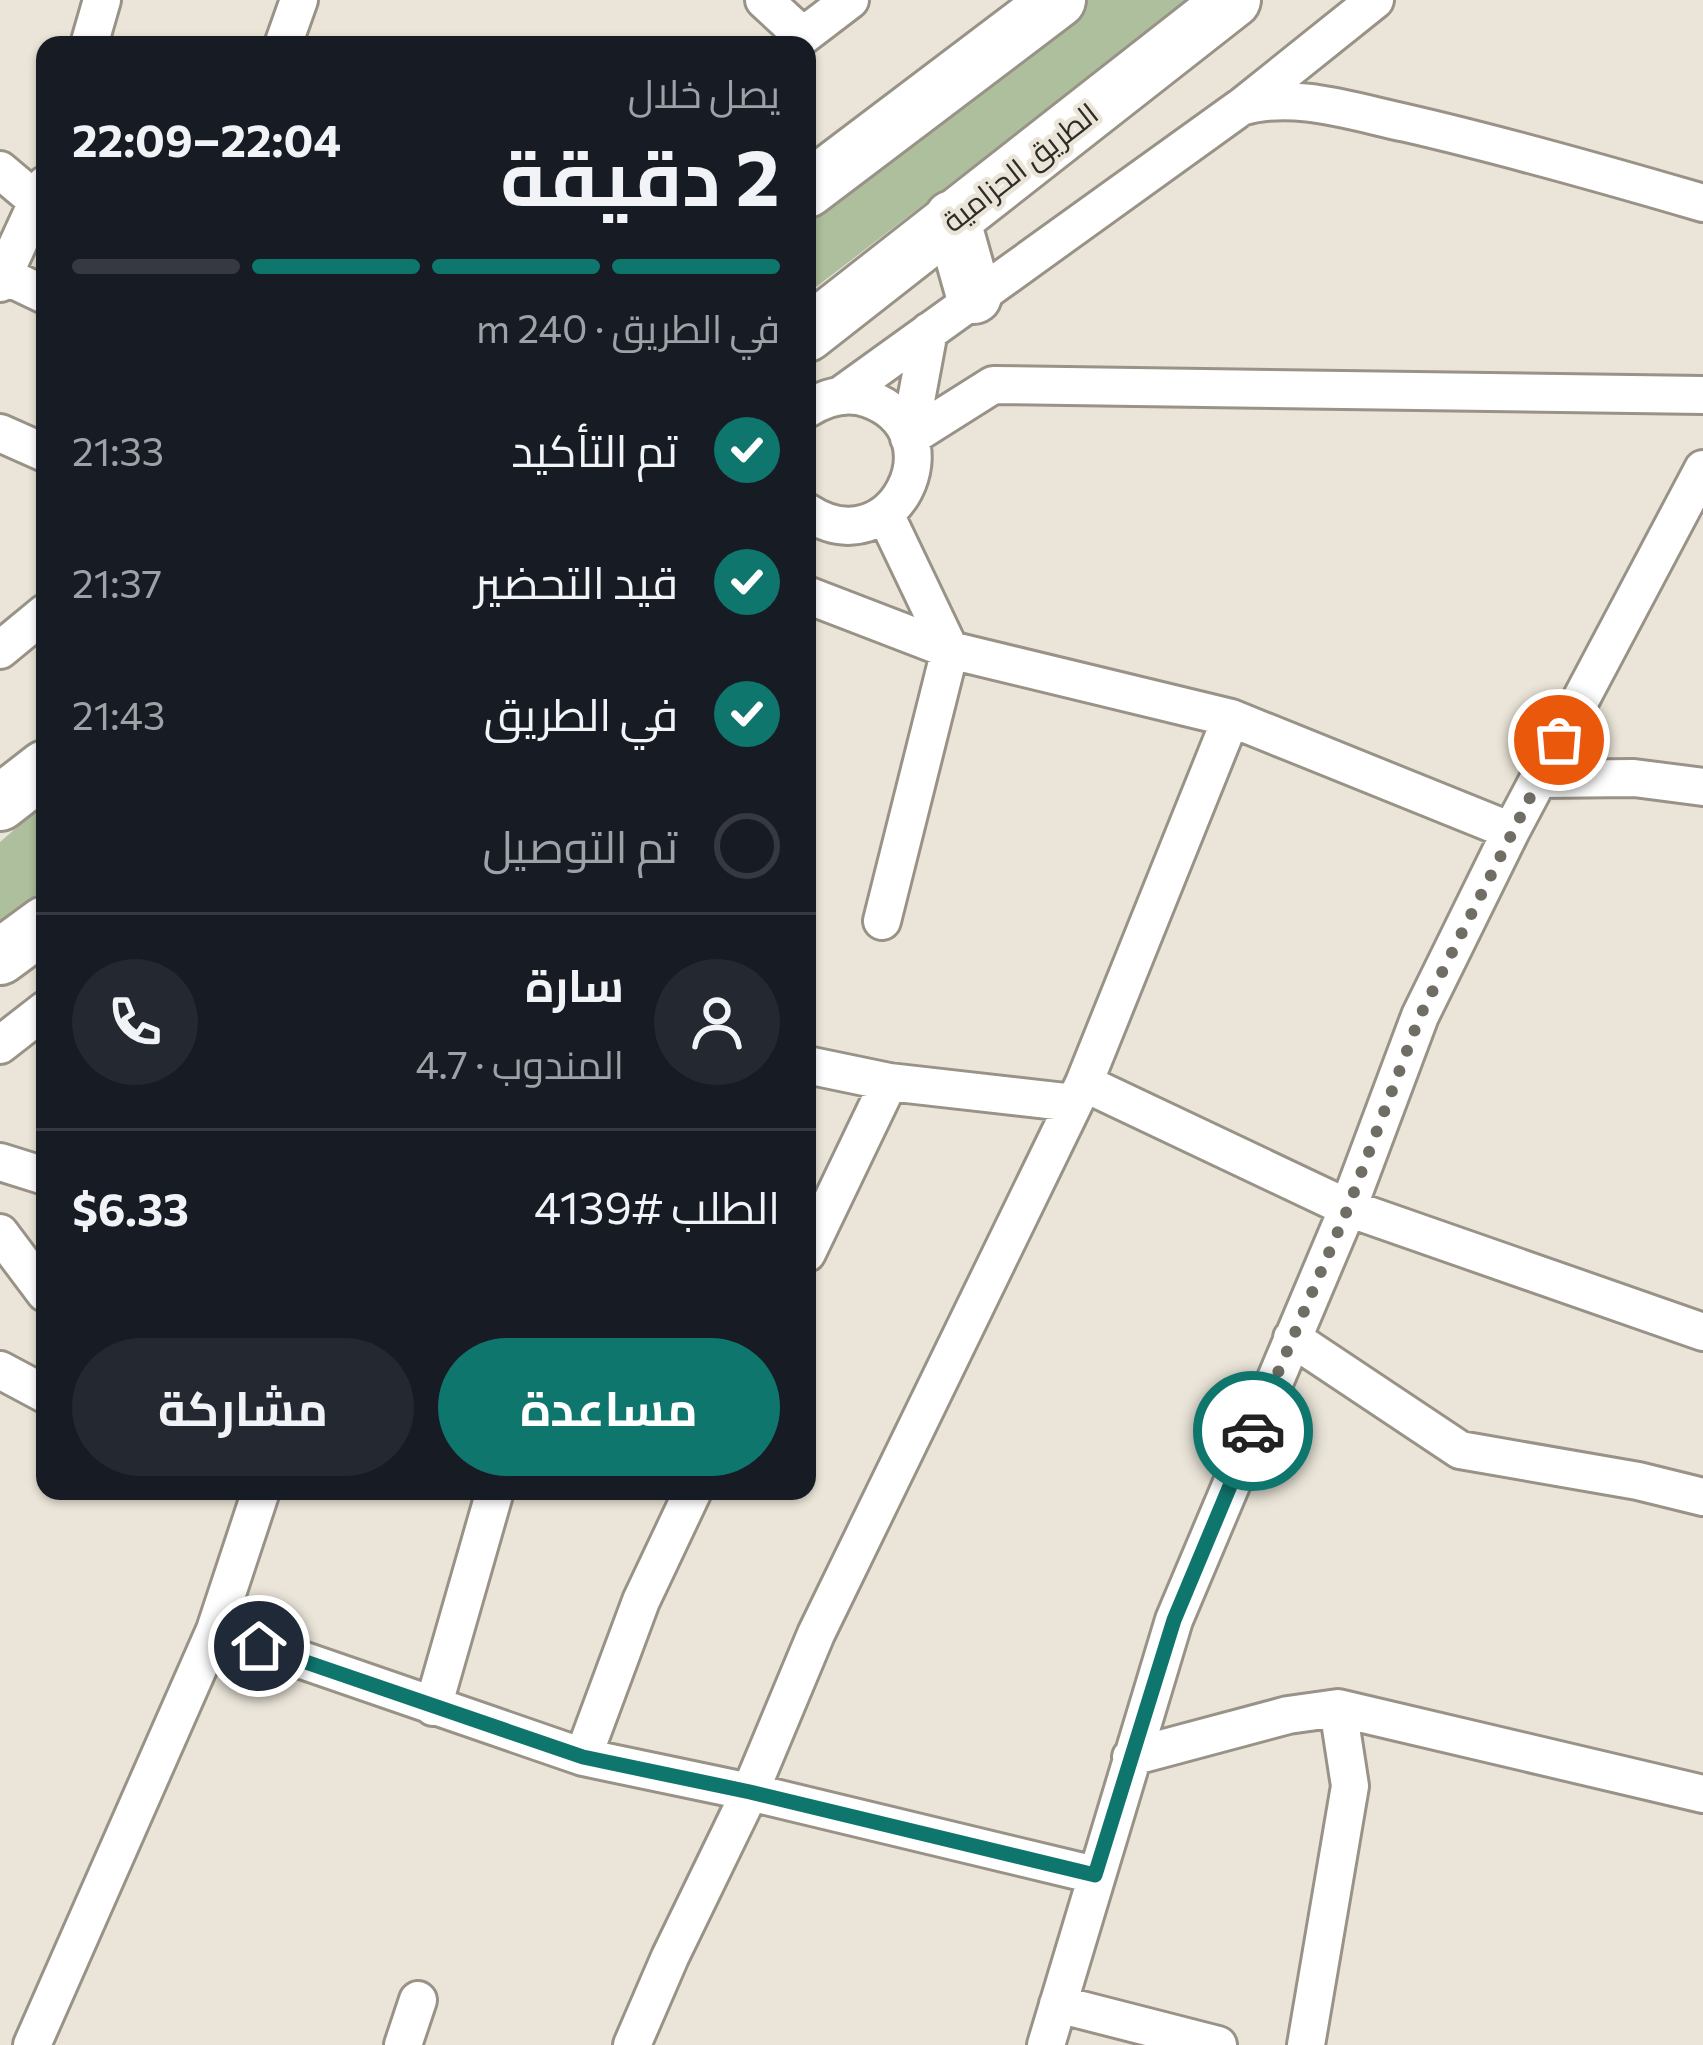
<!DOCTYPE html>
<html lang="ar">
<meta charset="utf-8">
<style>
body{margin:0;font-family:Commissioner,Cairo,sans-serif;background:#242831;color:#f1f3f6;direction:rtl;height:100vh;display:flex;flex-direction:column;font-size:45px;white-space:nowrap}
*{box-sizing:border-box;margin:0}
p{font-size:39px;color:#9ea1a6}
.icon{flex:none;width:66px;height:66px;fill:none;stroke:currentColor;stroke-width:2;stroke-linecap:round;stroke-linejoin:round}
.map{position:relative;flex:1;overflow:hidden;direction:ltr}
.panel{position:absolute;left:36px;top:36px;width:780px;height:1464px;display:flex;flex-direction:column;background:#171b24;border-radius:24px;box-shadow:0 3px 9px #0004;direction:rtl}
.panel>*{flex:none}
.pin{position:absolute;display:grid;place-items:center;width:102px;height:102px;color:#fff;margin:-51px;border:6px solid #fff;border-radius:50%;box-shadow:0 3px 12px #0007}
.courier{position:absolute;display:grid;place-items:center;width:120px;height:120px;margin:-60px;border:9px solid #0f766e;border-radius:50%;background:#fff;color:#222;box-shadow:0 3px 15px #0007}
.head em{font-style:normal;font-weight:700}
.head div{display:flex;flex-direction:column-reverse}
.head{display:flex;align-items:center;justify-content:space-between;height:204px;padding:0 36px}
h1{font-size:78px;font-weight:700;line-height:90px}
.bar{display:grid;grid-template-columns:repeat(4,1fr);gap:18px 12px;align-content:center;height:144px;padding:0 36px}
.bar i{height:15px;border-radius:9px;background:#363941}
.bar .on{background:#0f766e}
.bar p{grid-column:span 4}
.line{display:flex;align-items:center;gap:30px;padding:0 36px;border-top:3px solid #363941}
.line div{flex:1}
.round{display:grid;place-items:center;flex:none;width:126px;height:126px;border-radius:63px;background:#242831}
ol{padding:0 36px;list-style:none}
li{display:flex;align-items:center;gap:36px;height:132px}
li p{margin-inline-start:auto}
li .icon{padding:12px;border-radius:50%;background:#0f766e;color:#fff;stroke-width:4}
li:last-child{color:#9ea1a6}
li i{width:66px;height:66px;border:6px solid #363941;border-radius:50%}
.button{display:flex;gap:24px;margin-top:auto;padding:24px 36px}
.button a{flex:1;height:138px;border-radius:72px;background:#0f766e;color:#fff;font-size:48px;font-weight:700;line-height:138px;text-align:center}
.button a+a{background:#242831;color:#f1f3f6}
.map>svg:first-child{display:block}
</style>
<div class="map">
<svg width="1703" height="2045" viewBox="0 0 1703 2045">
<rect width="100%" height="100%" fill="#ebe5d9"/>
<path fill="#adbf9d" d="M1076,0h114l-383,294v-94z
M45,803v101l-45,33v-95z"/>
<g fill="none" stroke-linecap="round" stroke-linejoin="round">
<defs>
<path id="minor" d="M764,0l39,36
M89,45l13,-45
M283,45l16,-45
M791,45l59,-45
M1244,105l131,-105
M0,170l38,32
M5,276l40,19
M0,283l45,-98
M841,395l400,-288c52,-16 113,5 165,16 100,23 198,51 297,80
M807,409c19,-12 40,-18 62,-10 91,33 25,170 -62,113
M0,433l45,20
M909,438l84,-53 710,10
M909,438l20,-107
M807,595l143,55 281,68 280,113
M0,650l45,-37
M1539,779l95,-1 69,9
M882,921l68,-271 -65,-136
M0,1045l45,-35
M807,1065l82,17 185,21
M1084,1083l264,125 355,124
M0,1162l45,14
M0,1233l45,60
M807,1253l82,-171
M1292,1338l168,112 178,31 65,16
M0,1370l45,24
M215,1630l368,127 167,35 345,83
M433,1707l62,-216
M583,1757l58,-156 52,-110
M1131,1757l157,-42 50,-7 365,86
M1058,2004l160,41
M32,2045l183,-415 46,-139
M403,2045l15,-45
M632,2045l38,-88 80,-165 66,-158 268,-551 147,-365
M1046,2045l128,-425 174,-412 72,-192 91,-185 192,-362
M1306,2045l44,-259 -12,-78"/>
<path id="highway" d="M807,190l251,-190
M952,218l22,78
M807,334l426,-334
M0,803l45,-35
M0,957l45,-33"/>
</defs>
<use href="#minor" stroke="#989287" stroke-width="42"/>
<use href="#highway" stroke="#989287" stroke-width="60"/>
<use href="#minor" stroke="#fff" stroke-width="36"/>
<use href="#highway" stroke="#fff" stroke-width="54"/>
</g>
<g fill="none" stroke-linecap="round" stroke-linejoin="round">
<path stroke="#706d65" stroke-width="12" stroke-dasharray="0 21.6" d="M1253,1431l95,-223 72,-192 139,-276"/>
<path stroke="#0f766e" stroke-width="15" d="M259,1646l324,111 167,35 345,83 79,-255 79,-189"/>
</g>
<g text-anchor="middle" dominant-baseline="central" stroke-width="9" stroke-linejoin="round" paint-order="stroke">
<g font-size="30" fill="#2e2c27" stroke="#ebe5d9">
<text transform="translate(1019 166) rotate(-38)">الطريق الحزامية</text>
</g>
</g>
</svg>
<div class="pin" style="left:1559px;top:740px;background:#ea580c"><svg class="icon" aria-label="bag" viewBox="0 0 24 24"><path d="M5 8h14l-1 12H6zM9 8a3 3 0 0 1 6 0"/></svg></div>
<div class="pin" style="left:259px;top:1646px;background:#1f2937"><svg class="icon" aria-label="home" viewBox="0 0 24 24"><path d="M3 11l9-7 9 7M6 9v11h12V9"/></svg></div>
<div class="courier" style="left:1253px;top:1431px"><svg class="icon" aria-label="car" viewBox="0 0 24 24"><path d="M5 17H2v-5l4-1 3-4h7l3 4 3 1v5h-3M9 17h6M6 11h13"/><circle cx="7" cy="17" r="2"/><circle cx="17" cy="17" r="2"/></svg></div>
<section class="panel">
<div class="head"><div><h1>2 دقيقة</h1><p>يصل خلال</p></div><em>22:04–22:09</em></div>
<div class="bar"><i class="on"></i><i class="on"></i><i class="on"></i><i></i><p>في الطريق · 240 m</p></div>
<ol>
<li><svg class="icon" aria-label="check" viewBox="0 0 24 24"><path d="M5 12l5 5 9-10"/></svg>تم التأكيد<p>21:33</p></li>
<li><svg class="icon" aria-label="check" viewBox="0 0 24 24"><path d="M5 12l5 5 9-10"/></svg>قيد التحضير<p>21:37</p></li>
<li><svg class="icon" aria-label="check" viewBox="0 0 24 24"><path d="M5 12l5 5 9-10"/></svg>في الطريق<p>21:43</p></li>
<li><i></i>تم التوصيل</li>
</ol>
<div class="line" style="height:216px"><a class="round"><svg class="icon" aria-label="person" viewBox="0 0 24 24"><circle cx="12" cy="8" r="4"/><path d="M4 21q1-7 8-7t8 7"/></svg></a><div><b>سارة</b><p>المندوب · 4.7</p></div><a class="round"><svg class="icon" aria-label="phone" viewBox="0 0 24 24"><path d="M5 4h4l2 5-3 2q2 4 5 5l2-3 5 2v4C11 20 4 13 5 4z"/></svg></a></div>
<div class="line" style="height:156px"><div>الطلب #4139</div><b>$6.33</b></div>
<div class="button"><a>مساعدة</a><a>مشاركة</a></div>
</section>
</div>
